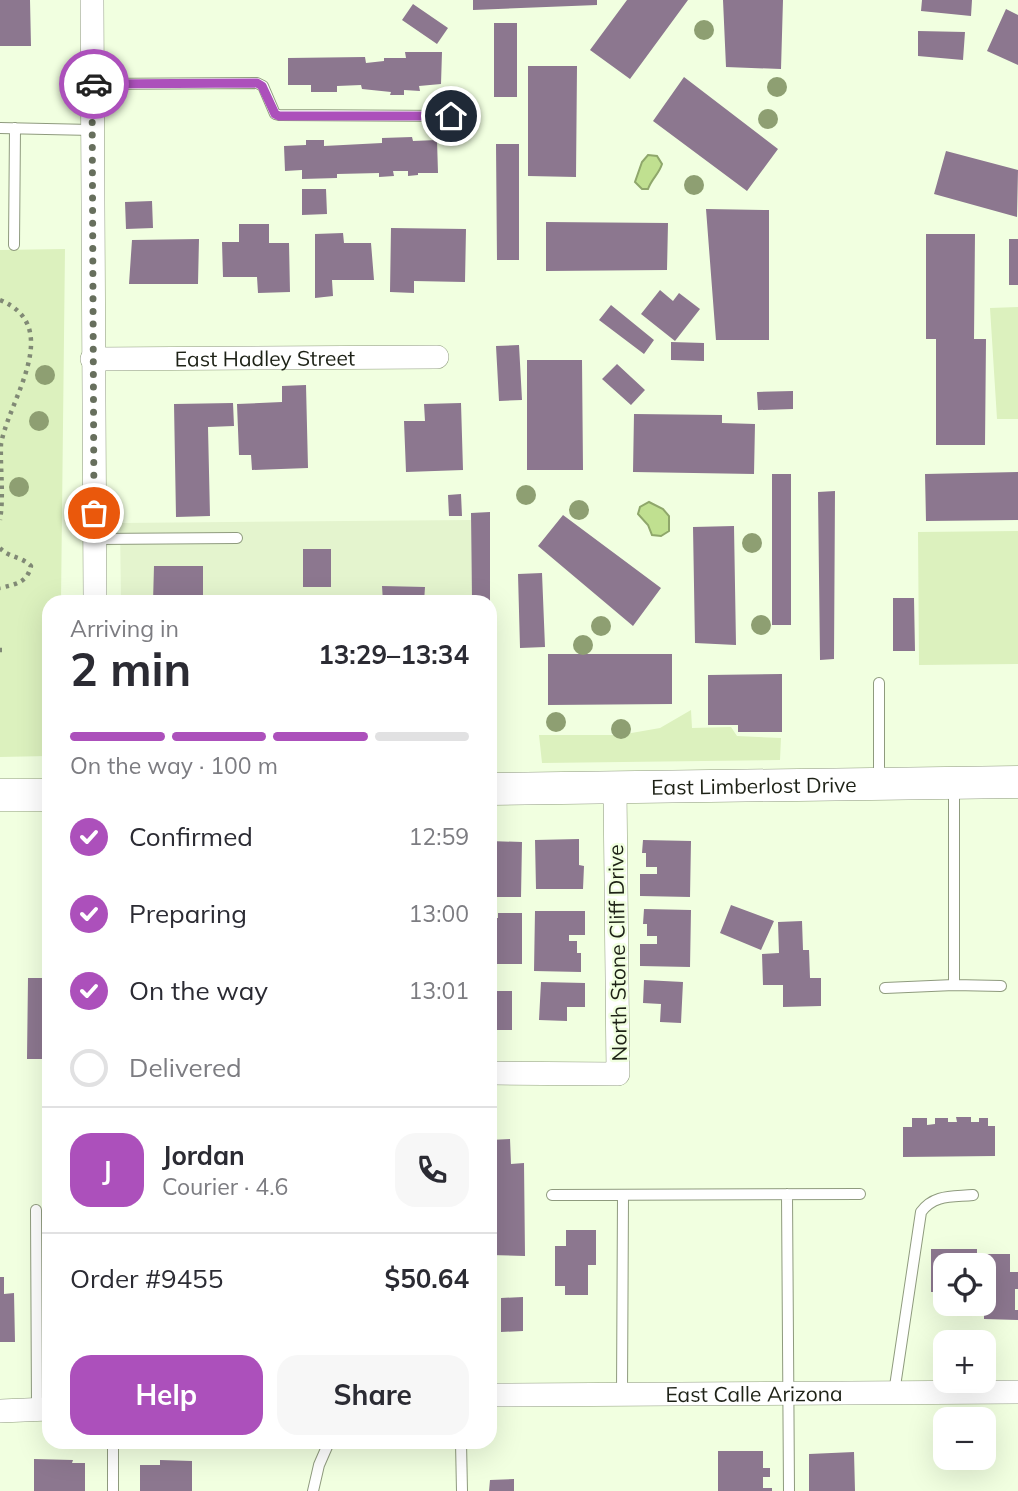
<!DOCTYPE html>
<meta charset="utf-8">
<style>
body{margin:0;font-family:Mulish,sans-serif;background:#f7f7f7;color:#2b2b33;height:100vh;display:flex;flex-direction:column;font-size:26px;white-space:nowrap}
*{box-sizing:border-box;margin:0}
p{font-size:23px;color:#7c7c81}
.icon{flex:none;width:38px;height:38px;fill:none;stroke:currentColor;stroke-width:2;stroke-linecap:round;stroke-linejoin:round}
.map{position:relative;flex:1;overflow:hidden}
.sheet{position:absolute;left:42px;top:595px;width:455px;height:854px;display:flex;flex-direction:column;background:#fff;border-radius:21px;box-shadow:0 7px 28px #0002}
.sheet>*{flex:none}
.fabs{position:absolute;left:933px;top:1253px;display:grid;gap:14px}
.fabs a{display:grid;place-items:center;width:63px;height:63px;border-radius:14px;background:#fff;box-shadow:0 7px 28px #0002;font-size:35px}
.pin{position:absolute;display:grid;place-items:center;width:60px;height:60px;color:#fff;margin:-30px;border:4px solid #fff;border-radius:50%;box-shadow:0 2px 7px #0007}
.courier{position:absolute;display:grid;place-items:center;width:70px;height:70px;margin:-35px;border:5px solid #ac50bb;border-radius:50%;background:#fff;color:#222;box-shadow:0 2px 9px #0007}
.overview em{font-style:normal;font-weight:700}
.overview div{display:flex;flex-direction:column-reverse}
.overview{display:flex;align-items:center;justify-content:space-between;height:119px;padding:0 28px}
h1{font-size:46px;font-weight:700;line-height:52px}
.bar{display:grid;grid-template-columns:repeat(4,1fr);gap:10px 7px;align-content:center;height:84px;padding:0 28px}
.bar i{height:9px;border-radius:5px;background:#e1e1e2}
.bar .active{background:#ac50bb}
.bar p{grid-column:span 4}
.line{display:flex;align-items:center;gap:18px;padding:0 28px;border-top:2px solid #e1e1e2}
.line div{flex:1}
.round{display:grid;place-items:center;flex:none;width:74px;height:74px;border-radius:21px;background:#f7f7f7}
ol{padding:0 28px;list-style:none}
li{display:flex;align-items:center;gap:21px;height:77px}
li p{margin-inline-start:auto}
li .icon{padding:7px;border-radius:50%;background:#ac50bb;color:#fff;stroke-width:4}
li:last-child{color:#7c7c81}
li i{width:38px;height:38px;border:4px solid #e1e1e2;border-radius:50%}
.button{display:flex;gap:14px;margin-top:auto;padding:14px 28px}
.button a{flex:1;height:80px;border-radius:21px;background:#ac50bb;color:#fff;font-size:28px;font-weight:700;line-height:80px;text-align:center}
.button a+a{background:#f7f7f7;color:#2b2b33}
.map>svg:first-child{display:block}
</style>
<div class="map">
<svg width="1018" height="1491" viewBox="0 0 1018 1491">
<rect width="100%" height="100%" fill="#f1ffe0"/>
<path fill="#e4f4ce" d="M471,520l1,82h-351l-1,-79z"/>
<path fill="#dcf1be" d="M65,249l-4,353h-12v154l-49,1v-507z
M1018,307v112h-21l-7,-111z
M1018,531v133l-99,1 -1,-133z
M691,710l1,18 39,-1 6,9 44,2 -1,22 -238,3 -3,-28h81l40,-7z"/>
<path fill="#c0e090" stroke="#8fa76b" stroke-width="2" d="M648,155l9,1 5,8c-3,10 -10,14 -14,25h-6l-7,-7 7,-20z
M649,502l14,7 6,7v15l-8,5 -9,-1 -4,-10 -10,-11 2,-7z"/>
<path fill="#8c778f" d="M0,0h30l1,46h-31z
M473,0h124v5l-124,5z
M627,0h61l-58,79 -40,-29z
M723,0h60l-2,69 -55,-2z
M922,0h50l-1,16 -50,-5z
M413,4l35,24 -11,16 -35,-24z
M1006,9l12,6v50l-31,-14z
M494,23h23v74h-23z
M918,31l47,1 -2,28 -45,-4z
M405,52h37l-1,32 -22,2 1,5 -16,-1v5h-14l1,-3 -29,-3 -1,-4 -24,1v6h-26v-7h-23v-27l77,-1 1,6 18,-2v-3h22z
M528,66h49l-1,111 -48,-1z
M684,77l94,72 -31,42 -94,-70z
M412,137l1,4 24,-1 1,33h-20v2l-10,1v-5h-15l1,5 -15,1v-4l-42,1v4l-35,1v-9l-17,1 -1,-25 22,-1v-5h18v6l58,-3v-5z
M496,144h23v116h-22z
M946,151l72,19 -1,47 -83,-23z
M302,189h24l1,25 -25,1z
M152,201l1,27 -27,1 -1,-27z
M706,209l63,1v130h-53z
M546,222l122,1 -1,47 -121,1z
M239,224h30v19h20l1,49 -32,1 -1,-16h-34l-1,-35h17z
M391,228l75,1 -1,53 -51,-1v12l-24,-1z
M343,233l1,10h27l3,37h-42l1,16 -18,2v-64z
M926,234h49l-1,105h12l-1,106h-49v-106h-10z
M199,239l-1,45h-69l3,-44z
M1009,239h9v46h-9z
M660,290l13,11 6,-8 21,16 -25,32 -34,-27z
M611,305l43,35 -10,14 -45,-34z
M671,342l33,1v18l-33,-1z
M519,345l3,55 -23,1 -3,-55z
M527,360h55l1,110h-56z
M617,364l28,26 -14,15 -29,-26z
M306,385l2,83 -56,2 -1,-15h-12l-2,-51 45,-2v-16z
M793,391v18l-35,1 -1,-18z
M233,403l1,23 -26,1 2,89 -34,1 -2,-113z
M461,403l2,67 -57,2 -2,-51h21l-1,-17z
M634,414l88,1v8l33,1 -1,50 -121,-2z
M1018,472v48l-92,1 -1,-47z
M772,474h19v151h-19z
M835,491l-1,168 -14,1 -2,-168z
M461,494l1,22h-13l-1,-21z
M490,512v90h-18l-1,-89z
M563,515l98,73 -28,38 -95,-80z
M734,526l2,119 -41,-2 -2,-116z
M303,549h28v38h-28z
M154,566h49v36h-50z
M542,573l3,74 -25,1 -2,-74z
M382,586l43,1 -1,15h-41z
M893,598h21l1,53h-22z
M548,654h124v50l-124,1z
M782,674v58h-44v-7h-30v-50z
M579,839v26l5,1 -1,23h-47l-1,-49z
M643,840l48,1 -1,56 -50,-1v-22h17v-7h-11v-14h-4z
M490,841l32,1 -1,55h-31z
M731,905l43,16 -13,29 -41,-17z
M644,909l47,1 -1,57 -50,-1v-22h17v-8h-10v-12h-4z
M535,911h50v24h-16v6h8v12h4v19l-47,-1z
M498,913h24v51h-32v-46h8z
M802,921l1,29h6l1,28h11v28l-38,1v-22h-20l-1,-31 17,-1 -1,-31z
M28,978h21v81h-22z
M644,980l39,2 -2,41 -21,-1 1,-18 -18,-1z
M541,982l44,1v24h-18v14l-28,-1z
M490,991h22v39h-22z
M956,1117h15v5h8v-4h9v8h7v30l-92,1v-30h9v-9h15v7l8,-1v-6h13v4h9z
M510,1139l1,25 13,-1 1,93 -35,-1v-115z
M566,1230h30v35h-8v30h-23v-9h-10v-40h11z
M42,1235h7v27h-7z
M931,1249h46v16h-32v27h-14z
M984,1254h26v18h8v17h-3v21h3v10l-34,-1z
M0,1277h4v17l10,-1 1,49h-15z
M523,1297v34l-22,1v-34z
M718,1451h45v17h7v9h-7v11h9v3h-54z
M854,1452l1,39h-46v-37z
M34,1459l39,1 -1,3h13v28h-51z
M160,1460l32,1v30h-52v-26h20z
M514,1479v12h-25l1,-11z"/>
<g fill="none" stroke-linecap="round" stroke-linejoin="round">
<defs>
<path id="lane" d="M92,84l165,-1 6,3 12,28 4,1 172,1
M0,128l92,2
M14,245l1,-117
M95,539l142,-1
M879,683v98
M954,985l47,1
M885,988l69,-3v-199
M787,1194l2,297
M552,1195l308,-1
M36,1210l1,200
M894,1393l27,-181c13,-18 32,-15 52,-17
M622,1395l1,-200
M113,1442v49
M461,1442l1,49
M313,1491l6,-26 10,-23"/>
<g id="street">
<path d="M92,0l3,602"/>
<path id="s1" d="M92,359l345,-2"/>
<path d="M490,1073l128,1 -3,-286"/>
<path id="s2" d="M490,1395l528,-3"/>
<path d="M0,1411l49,-2"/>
</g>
<g id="secondary">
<path id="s3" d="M490,789l528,-7"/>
<path d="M0,795h49"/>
</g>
</defs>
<use href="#lane" stroke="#8f9b7e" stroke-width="12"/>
<use href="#street" stroke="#8f9b7e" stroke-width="24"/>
<use href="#secondary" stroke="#8f9b7e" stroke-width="33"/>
<path stroke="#808975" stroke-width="4.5" stroke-dasharray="3.5 5" stroke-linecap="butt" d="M0,300c65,27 9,99 1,144 -1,25 3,51 -1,76
M0,548c9,10 21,8 31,18 -4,17 -15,18 -31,22
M0,650h2"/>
<use href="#lane" stroke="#fff" stroke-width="10"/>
<use href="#street" stroke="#fff" stroke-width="23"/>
<use href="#secondary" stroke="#fff" stroke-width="32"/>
</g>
<g fill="#8e9f72">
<circle cx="704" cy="30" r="10"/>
<circle cx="777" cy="87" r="10"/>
<circle cx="768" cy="119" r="10"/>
<circle cx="694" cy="185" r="10"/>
<circle cx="45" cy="375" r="10"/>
<circle cx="39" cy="421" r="10"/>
<circle cx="19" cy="487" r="10"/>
<circle cx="526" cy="495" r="10"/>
<circle cx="579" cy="510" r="10"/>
<circle cx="752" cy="543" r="10"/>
<circle cx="761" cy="625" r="10"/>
<circle cx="601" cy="626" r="10"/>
<circle cx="583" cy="645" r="10"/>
<circle cx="556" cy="722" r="10"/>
<circle cx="621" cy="729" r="10"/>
</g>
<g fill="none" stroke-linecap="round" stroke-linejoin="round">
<path stroke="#676f5d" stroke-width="7" stroke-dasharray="0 12.6" d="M94,513l-2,-429h2"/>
<path stroke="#ac50bb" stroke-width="9" d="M94,84l163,-1 5,3 13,28 4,2h172"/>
</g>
<g text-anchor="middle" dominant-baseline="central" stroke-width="5" stroke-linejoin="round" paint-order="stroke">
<g font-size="21" fill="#1d2116" stroke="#f1ffe0">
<text stroke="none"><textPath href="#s1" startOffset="173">East Hadley Street</textPath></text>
<text stroke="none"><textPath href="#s3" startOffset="264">East Limberlost Drive</textPath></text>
<text transform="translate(617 953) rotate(-91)">North Stone Cliff Drive</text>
<text stroke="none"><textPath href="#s2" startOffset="264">East Calle Arizona</textPath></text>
</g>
</g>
</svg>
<div class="fabs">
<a><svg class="icon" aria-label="locate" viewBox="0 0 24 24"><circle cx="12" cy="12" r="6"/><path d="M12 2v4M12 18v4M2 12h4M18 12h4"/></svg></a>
<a>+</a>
<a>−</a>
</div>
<div class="pin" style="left:94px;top:513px;background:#ea580c"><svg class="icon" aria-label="bag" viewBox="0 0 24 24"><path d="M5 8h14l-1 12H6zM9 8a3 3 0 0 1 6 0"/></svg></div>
<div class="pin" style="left:451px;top:116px;background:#1f2937"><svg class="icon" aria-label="home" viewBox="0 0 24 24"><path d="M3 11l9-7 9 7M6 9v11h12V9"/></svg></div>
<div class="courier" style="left:94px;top:84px"><svg class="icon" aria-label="car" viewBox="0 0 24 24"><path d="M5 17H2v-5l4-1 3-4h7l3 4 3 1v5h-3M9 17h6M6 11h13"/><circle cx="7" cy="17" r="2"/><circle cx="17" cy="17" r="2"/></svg></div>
<section class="sheet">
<div class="overview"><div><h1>2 min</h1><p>Arriving in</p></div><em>13:29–13:34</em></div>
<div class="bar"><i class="active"></i><i class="active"></i><i class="active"></i><i></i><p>On the way · 100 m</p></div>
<ol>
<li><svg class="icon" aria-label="check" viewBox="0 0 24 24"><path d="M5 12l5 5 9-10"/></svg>Confirmed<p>12:59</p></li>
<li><svg class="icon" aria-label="check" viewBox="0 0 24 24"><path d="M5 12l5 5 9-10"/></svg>Preparing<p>13:00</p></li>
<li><svg class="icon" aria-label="check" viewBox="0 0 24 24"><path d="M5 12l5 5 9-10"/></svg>On the way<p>13:01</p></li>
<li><i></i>Delivered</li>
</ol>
<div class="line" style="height:126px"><b class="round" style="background:#ac50bb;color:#fff">J</b><div><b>Jordan</b><p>Courier · 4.6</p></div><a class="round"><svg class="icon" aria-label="phone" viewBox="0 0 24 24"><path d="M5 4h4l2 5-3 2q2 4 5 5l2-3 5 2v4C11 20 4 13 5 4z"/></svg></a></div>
<div class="line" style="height:91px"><div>Order #9455</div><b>$50.64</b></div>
<div class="button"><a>Help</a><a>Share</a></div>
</section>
</div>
